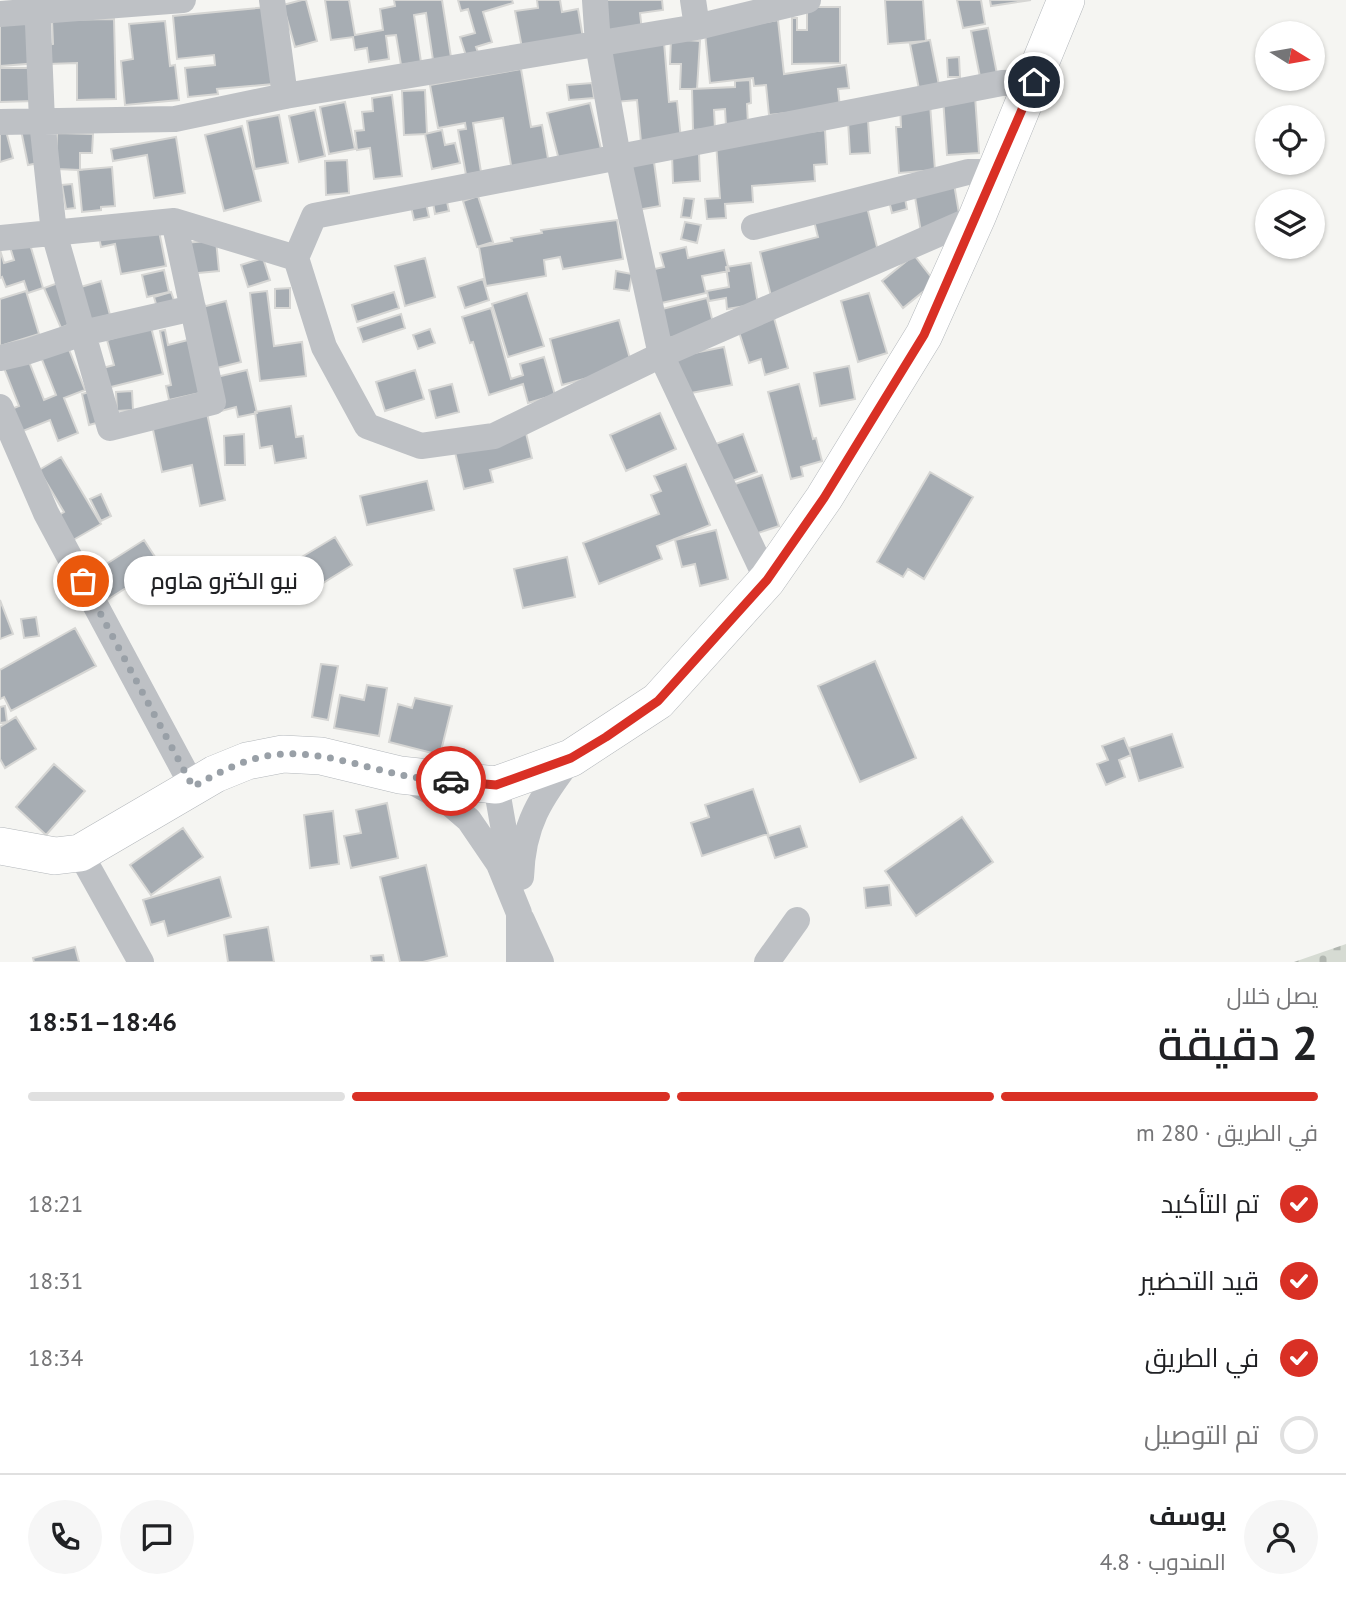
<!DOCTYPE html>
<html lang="ar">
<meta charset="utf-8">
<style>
body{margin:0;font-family:"PT Sans",Cairo,sans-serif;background:#f6f6f6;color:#202124;direction:rtl;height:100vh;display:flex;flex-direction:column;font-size:26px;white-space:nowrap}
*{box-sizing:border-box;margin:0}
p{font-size:23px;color:#757577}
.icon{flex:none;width:38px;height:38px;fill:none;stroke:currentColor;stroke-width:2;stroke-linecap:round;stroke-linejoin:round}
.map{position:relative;height:962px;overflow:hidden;direction:ltr}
.side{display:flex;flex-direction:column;background:#fff;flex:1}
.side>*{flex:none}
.needle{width:46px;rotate:101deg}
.buttons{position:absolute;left:1255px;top:21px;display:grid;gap:14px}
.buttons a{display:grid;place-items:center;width:70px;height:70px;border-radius:50%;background:#fff;box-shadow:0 2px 5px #0004;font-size:35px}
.pin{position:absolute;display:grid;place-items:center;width:60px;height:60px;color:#fff;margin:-30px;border:4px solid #fff;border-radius:50%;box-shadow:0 2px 7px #0007}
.courier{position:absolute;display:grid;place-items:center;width:70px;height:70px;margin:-35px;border:5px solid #d93025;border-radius:50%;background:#fff;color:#222;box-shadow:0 2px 9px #0007}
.bubble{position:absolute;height:49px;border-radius:24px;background:#fff;box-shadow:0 2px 5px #0004;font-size:23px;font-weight:600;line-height:49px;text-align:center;direction:rtl}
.overview em{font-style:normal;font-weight:600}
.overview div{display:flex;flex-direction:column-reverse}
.overview{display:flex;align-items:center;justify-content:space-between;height:119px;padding:0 28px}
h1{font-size:46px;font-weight:600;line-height:52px}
.bar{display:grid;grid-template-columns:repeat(4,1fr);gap:10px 7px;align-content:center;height:84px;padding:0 28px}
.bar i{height:9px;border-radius:5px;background:#e0e0e0}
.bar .on{background:#d93025}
.bar p{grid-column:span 4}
.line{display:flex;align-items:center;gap:18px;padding:0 28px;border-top:2px solid #e0e0e0}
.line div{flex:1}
.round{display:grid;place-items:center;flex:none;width:74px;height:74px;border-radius:37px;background:#f6f6f6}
ol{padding:0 28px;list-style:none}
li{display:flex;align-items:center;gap:21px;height:77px}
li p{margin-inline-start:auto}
li .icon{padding:7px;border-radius:50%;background:#d93025;color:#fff;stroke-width:4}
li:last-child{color:#757577}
li i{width:38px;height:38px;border:4px solid #e0e0e0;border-radius:50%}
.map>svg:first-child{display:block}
</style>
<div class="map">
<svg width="1346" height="962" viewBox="0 0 1346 962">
<defs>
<pattern id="cemetery-stones" width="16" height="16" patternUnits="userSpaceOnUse" patternTransform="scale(1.75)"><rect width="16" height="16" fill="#d6dbd3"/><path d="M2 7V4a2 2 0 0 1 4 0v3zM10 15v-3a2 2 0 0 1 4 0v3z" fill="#b1b6b0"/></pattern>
</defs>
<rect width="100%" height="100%" fill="#f5f5f2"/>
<path fill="url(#cemetery-stones)" d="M1346,944v18h-52z"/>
<path fill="#a7adb3" stroke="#d6d6d4" stroke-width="2" d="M302,0h4l11,41 -22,6 -12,-42z
M325,0h24l6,35 28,-5 -3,-21 15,-3 -1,-6h48l9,57 -18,3 -7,-47 -12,2 7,47 -20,3 -5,-30 -10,1 3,23 -20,3 -2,-14 -12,2 -2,-13 -22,3z
M458,0h54l1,3 -30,9 9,30 -16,5 3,8 -12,4 -7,-22 15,-4 -7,-24 -7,2z
M537,0h23l2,12 16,-3 5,29 -61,10 -7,-37 23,-3z
M597,0h65l1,10 -23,3 2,18 -41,4z
M885,0h38l3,41 -38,3z
M957,0h24l4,24 -22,4z
M990,0h41l-40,6z
M279,6l6,77 -68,6 1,5 -30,3 -3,-29 30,-3 -1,-10 -37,4 -4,-43z
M807,7h33v56l-48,1v-46h5v12h10z
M114,19l2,80 -39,1v-37l-29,1 -1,-19 6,-1 -1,-24z
M778,20l6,54 62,-9 3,23 -11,1 2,18 -71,8 -3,-30 -12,1 -1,-8 -43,5 -5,-50z
M165,21l5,45 5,-1 4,35 -54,5 -4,-44 12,-2 -4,-35z
M0,24h38l1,39 -39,3z
M988,28l9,46 -17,3 -9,-46z
M671,39l29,2 -3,48h-17l1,-25h-11z
M930,40l9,45 -20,4 -9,-45z
M664,42l5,60 8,-1 4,38 -40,3 -4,-42 -22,2 -5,-52z
M959,57l1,20h-12l-1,-19z
M0,68h35v33l-35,1z
M521,69l10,58 11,-2 7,39 -37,7 -9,-53 -30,5 8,49 -15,3 -8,-45 8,-1 -1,-6 -27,5 -8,-43z
M750,80l1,23 -4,1 1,21 -22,1 -1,-17 -11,1 1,19 -22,1 -1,-41 43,-2v-6z
M592,83l2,15 -25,2 -2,-15z
M425,90l2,44 -23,1 -2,-44z
M392,95l10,81 -28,3 -4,-31 -13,2 -2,-19 9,-1 -2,-18 11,-1 -1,-13z
M975,96l4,57 -32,2 -4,-57z
M345,102l10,47 -26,5 -9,-47z
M590,103l12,50 -42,11 -13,-51z
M930,104l5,66 -36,3 -3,-46h5l-1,-21z
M315,110l10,46 -26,6 -10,-46z
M279,115l9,48 -33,6 -8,-48z
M868,120l2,33 -20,1 -2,-33z
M4,123l9,35 -13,4v-38z
M32,123l7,40 -11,2 -8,-40z
M242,126l19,75 -37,10 -19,-76z
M442,130l3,15 10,-2 5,20 -28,6 -7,-35z
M825,130l2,34 -13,1 1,16 -63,5 1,16 -28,2 1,14 -19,1 -2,-20 15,-1 -4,-55z
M57,133l36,1 -1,19h-12v17l-24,-1z
M176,137l9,56 -31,5 -7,-43 -34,6 -2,-12z
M699,153l1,28 -27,2 -1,-29z
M347,160l2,33 -23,2 -1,-34z
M654,162l6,44 -34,6 -6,-45z
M112,167l3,39 -14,1v3l-19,2 -4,-42z
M72,184l3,24 -9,1 -4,-24z
M954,184l7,41 -40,7 -7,-41z
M445,193l4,18 -14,3 -3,-17z
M904,193l3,16 -15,4 -4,-16z
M478,196l15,46 -16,5 -14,-46z
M425,198l4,19 -15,3 -4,-18z
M684,198l10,1 -3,19 -10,-1z
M866,203l16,64 -111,29 -11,-44 58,-15 -5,-20z
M617,220l6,39 -60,10 -3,-12 -16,3 2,16 -60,10 -7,-39 33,-6 -1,-3 31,-5 -1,-3z
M685,222l16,3 -4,18 -16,-4z
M158,226l8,40 -45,8 -6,-30 -14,3 -2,-10z
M216,240l3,31 -31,3 -3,-31z
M29,241l14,47 -15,5 -4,-12 -18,6 -4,-10 -2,1v-28l4,13 10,-3 -4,-13z
M686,247l2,11 36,-8 5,21 -27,5 4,17 -49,11 -7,-34 14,-3 -4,-14z
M914,255l21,27 -32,26 -21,-27z
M263,258l7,22 -22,7 -7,-22z
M425,258l10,39 -30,9 -10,-40z
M751,263l7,41 -31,5 -1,-11 -17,3 -2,-10 22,-4 -3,-20z
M164,270l5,22 -22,5 -5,-22z
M616,271l16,3 -3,17 -15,-2z
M483,279l6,21 -24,8 -7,-21z
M101,281l9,34 -27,7 -9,-33z
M58,283l17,39 -14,6 -17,-40z
M290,288v20h-15v-19z
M26,291l13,43 -39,12v-47z
M267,291l7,55 28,-4 4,34 -46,5 -10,-88z
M171,292l5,14 -18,5 -4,-14z
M394,292l5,16 -42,14 -5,-17z
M527,293l17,53 -36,11 -16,-53z
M869,293l18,60 -29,9 -17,-61z
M707,298l7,29 -53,13 -7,-29z
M226,301l15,61 -36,9 -15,-61z
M491,308l20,71 12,-4 -3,-11 24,-7 11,38 -27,8 -5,-19 -34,11 -16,-53 -3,1 -8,-26z
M401,314l4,14 -42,14 -5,-14z
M774,318l14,50 -23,7 -4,-16 -12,4 -11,-34z
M619,320l13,46 -70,19 -12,-46z
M151,327l12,47 -56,14 8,30 -26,7 -7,-31 18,-5 -5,-19 19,-5 -7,-25z
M430,329l5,14 -17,6 -5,-14z
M165,330l3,15 20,-5 12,53 -31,7 -3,-14 5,-1 -11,-54z
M66,342l19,48 -21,8 14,35 -20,8 -8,-21 -37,15 -9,-23 15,-6 -17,-43 24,-9 18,46 12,-5 -17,-43z
M724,347l8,38 -51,10 -7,-38z
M849,366l6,33 -35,7 -6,-33z
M247,370l10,43 -19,4 -2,-10 -15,4 -9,-33z
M415,370l9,29 -39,12 -9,-29z
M452,384l7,28 -23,6 -7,-28z
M799,384l14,55 3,-1 6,23 -21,6 2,9 -12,3 -23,-87z
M132,391l1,19 -16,1 -1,-19z
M291,406l5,31 7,-1 3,22 -31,5 -3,-17 -12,2 -5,-36z
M207,413l18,87 -25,6 -8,-41 -30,7 -10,-47z
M660,413l16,36 -50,22 -16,-36z
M525,429l7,29 -42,12 3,12 -29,7 -10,-41z
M244,434l1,31h-20l-1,-29z
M743,434l14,38 -44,16 -14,-38z
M61,457l40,67 -33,19 -14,-25 10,-6 -25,-42z
M686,464l24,61 -53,21 5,13 -63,25 -16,-41 76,-29 -8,-19 10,-4 -7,-15z
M930,472l43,25 -49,82 -16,-10 -5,8 -26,-15z
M762,475l17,51 -39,13 -17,-51z
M427,481l7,29 -67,15 -7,-29z
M101,494l10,22 -10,5 -11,-22z
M716,530l12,49 -28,7 -5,-22 -13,3 -7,-27z
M335,537l17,28 -45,28 -17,-29z
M144,540l17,26 -67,42 -16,-26z
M567,557l8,40 -52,11 -9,-39z
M0,600l13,34 -13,5z
M36,617l3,19 -15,2 -3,-19z
M75,628l21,38 -85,45 -7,-14 -4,2v-29z
M875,661l41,97 -56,24 -42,-96z
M321,664l17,2 -10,54 -16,-3z
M367,685l20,3 -8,48 -45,-8 6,-33 24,5z
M415,698l37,8 -12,49 -51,-13 9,-38 14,4z
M5,706l2,16 -7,1v-16z
M16,717l20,32 -31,19 -5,-9v-32z
M1172,734l11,33 -44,14 -10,-33z
M1124,738l7,17 -12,5 6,17 -19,8 -9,-21 11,-4 -6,-14z
M54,764l31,27 -39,44 -30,-28z
M753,789l16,47 31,-10 7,21 -32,11 -8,-24 -65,22 -11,-33 18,-6 -4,-12z
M387,803l11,55 -47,10 -7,-32 17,-3 -5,-23z
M333,811l6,53 -29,4 -6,-53z
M962,817l31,45 -77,54 -31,-45z
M183,828l20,29 -52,38 -21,-30z
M426,865l21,91 -24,6h-23l-20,-85z
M220,877l11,40 -63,19 -4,-15 -13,4 -8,-25z
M889,885l2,20 -25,3 -2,-20z
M268,927l6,35h-46l-4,-27z
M75,947l4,15h-45l-1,-4z
M383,955l1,7h-12l-1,-6z"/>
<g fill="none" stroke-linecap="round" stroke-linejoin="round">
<defs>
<path id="secondary" d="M0,846l55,10 25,-3 135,-79 32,-13 36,-7 38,2 79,19 96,10 75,-27 87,-57 109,-121 57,-82 100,-163 53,-118 89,-217"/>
</defs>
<use href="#secondary" stroke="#b3b7bb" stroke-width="38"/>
<path stroke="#bec1c5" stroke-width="26" d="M37,0l5,121 12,112 56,195 103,-26 -39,-181
M272,0l13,96
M595,0l3,44 20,113 43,198 106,225
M693,0l4,27
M0,14l183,-14
M0,122l175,-3 110,-23 412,-69 111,-27
M977,217l-316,138 -167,81 -73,10 -54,-20 -43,-79 -28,-89 18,-42 688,-133 32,-1
M754,227l214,-55h28
M0,238l174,-17 122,37
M0,358l26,-6 57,-19 110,-25
M0,407l46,106 147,274
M411,781l36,20 22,19 30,44 20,49v49
M496,785l16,91
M80,853l61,109
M521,877c2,-54 19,-77 50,-119
M522,920l19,42
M767,962l30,-42"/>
<use href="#secondary" stroke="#fff" stroke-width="37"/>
</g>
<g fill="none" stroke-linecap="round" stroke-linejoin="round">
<path stroke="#99a0a7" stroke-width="7" stroke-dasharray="0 12.6" d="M83,581l110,206c27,-16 59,-32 91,-33 38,-2 76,12 113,20 17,4 36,5 54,7"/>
<path stroke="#d93025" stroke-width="9" d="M451,781l45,4 75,-27 35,-21 52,-36 109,-121 57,-82 100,-163 110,-253"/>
</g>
</svg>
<div class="buttons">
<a><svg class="needle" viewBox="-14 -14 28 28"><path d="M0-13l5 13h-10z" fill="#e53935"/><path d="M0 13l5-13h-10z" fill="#757577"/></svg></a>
<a><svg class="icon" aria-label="locate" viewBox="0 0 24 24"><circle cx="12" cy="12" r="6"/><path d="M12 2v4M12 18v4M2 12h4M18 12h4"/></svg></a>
<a><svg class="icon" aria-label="layers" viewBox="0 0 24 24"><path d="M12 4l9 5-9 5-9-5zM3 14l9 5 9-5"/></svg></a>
</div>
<div class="pin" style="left:83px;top:581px;background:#ea580c"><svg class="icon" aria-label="bag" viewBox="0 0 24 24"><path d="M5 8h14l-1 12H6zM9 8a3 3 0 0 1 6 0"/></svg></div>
<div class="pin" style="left:1034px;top:82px;background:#1f2937"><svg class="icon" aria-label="home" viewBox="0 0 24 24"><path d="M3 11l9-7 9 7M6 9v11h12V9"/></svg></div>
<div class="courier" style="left:451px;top:781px"><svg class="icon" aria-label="car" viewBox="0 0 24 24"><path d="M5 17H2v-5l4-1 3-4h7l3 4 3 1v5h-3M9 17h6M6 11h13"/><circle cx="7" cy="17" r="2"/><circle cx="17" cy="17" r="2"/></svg></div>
<div class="bubble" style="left:124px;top:556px;width:200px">نيو الكترو هاوم</div>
</div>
<section class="side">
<div class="overview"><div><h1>2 دقيقة</h1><p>يصل خلال</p></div><em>18:46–18:51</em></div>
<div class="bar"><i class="on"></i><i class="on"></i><i class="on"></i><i></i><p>في الطريق · 280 m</p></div>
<ol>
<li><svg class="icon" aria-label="check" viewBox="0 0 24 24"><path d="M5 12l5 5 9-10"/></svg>تم التأكيد<p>18:21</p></li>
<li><svg class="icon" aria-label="check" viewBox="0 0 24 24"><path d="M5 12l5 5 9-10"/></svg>قيد التحضير<p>18:31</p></li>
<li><svg class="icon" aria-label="check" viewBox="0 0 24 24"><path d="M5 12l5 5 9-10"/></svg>في الطريق<p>18:34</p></li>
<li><i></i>تم التوصيل</li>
</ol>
<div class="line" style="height:126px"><a class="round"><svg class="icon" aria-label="person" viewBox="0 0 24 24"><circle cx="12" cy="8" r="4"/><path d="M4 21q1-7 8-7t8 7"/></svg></a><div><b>يوسف</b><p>المندوب · 4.8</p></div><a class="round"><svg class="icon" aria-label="chat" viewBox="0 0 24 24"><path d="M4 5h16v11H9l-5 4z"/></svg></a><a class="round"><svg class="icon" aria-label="phone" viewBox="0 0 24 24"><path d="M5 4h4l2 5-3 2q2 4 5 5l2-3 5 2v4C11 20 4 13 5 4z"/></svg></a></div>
</section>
